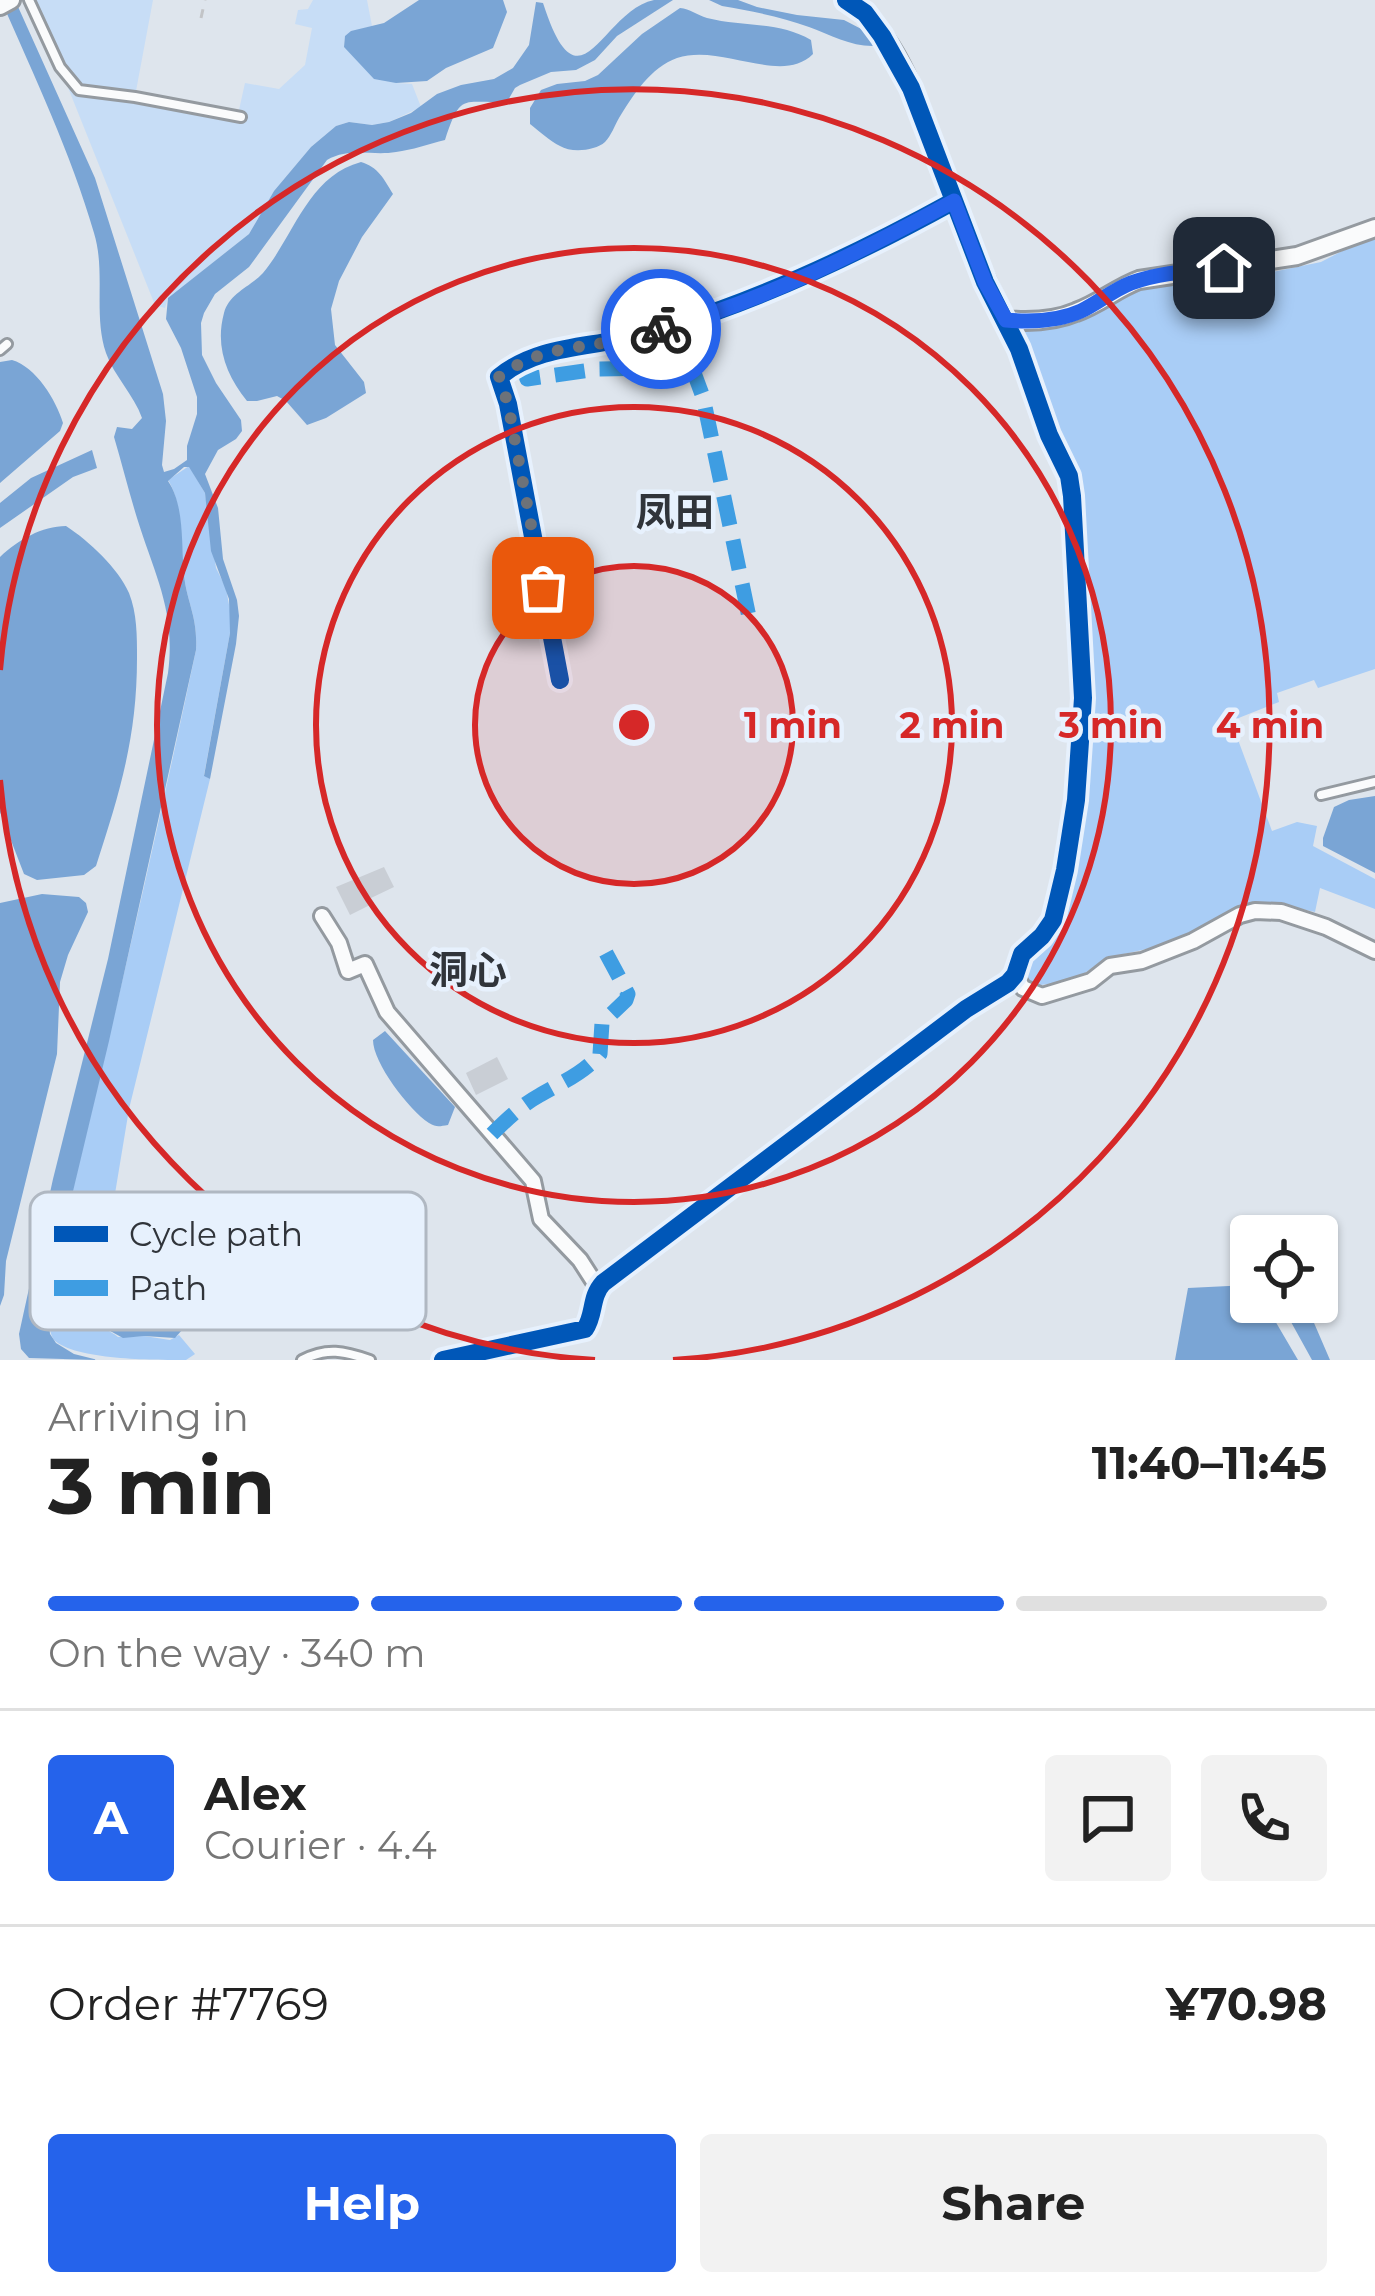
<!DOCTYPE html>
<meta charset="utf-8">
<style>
body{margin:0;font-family:Montserrat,"Noto Sans SC",sans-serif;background:#f2f2f2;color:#222;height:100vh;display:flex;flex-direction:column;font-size:45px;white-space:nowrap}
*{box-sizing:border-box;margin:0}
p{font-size:39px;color:#767676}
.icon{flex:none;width:66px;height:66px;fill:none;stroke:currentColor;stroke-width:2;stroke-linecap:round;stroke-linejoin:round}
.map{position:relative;height:1360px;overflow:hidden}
.sheet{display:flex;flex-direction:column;background:#fff;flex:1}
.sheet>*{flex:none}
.buttons{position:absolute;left:1230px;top:1215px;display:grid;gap:24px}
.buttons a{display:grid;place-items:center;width:108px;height:108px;border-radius:12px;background:#fff;box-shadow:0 3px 9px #0004;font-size:60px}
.pin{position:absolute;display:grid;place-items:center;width:102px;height:102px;color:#fff;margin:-51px;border-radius:24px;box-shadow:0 6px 18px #0006}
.courier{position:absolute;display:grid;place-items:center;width:120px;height:120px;margin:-60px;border:9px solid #2563eb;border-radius:50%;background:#fff;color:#222;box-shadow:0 3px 15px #0007}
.overview em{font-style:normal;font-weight:700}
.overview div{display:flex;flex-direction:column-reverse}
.overview{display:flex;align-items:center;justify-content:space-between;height:204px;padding:0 48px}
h1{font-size:78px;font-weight:700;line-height:90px}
.bar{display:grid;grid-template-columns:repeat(4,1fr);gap:18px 12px;align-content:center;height:144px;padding:0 48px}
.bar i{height:15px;border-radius:9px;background:#e0e0e0}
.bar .current{background:#2563eb}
.bar p{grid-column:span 4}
.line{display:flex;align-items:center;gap:30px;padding:0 48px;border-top:3px solid #e0e0e0}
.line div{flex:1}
.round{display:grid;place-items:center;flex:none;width:126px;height:126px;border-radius:12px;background:#f2f2f2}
.action{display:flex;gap:24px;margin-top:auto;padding:24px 48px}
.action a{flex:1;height:138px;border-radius:12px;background:#2563eb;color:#fff;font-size:48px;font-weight:700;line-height:138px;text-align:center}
.action a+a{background:#f2f2f2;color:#222}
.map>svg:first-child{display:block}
</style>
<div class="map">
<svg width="1375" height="1360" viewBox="0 0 1375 1360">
<rect width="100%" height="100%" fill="#dee5ed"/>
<path fill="#c7ddf6" d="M33,0h120l-17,91 103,19 6,-27 34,6 26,-24 7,-37 -17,-4 3,-14 10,-1 5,-9h54l5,26 -21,6 -6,5 -1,10 52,36 16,1 9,23 -32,15 -17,3 -23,-3 -13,4 -25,21 -37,44 -25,43 -81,64 -3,10 -10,-3z"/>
<path fill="#a9cdf6" d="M1375,234v435l-57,19 -4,-8 -37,13 2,9 -48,19 41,110 25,-9 20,4 -4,20 62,33v30l-55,-21 -5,24 -44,-10 -33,5 -51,33 -81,18 -31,22 -41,6 -8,-8 -2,-12 3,-10 25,-26 31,-154 -9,-298 -55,-142 1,-4 47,-8 62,-33 21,-6 108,-10 63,-13z
M189,466l16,27 11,75 10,20 5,28 -1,17 -26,142 6,4 -81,330 -21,127 14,23 -45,25 -3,21c9,17 29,20 44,32l26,-1 26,4 9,-5 16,19 -9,6c-33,0 -111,0 -132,-20 -15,-21 7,-100 13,-126 45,-187 89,-375 129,-564 2,-33 -9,-47 -12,-75 -3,-28 -1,-72 -16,-95z"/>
<path fill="#7aa5d5" d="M1,0h14l80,178 68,216 3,27 -4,44 2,7 10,-3 13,-9v-14l10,-32v-17l-16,-49 -15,-29 2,-21 81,-64 25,-43 37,-44 25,-21 13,-4 23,3 17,-3 22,-9 26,-19 24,-9 33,-6 19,-11 16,-23 7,-43 7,1c37,115 58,8 111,-3 6,0 13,0 19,0l-56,36 -22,24 -19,10 -25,2 -31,13 -5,3 -8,14c-44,2 -46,-11 -62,38 -16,4 -33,10 -49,12 -24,4 -46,-5 -69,8l-78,107 -34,27 -11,19 -3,10 1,32 14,28 25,37 1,11 -6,8 -18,11 -13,24 13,34 5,51 14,41 2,16 -3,28 -26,135 -6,-3 26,-143 -1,-34 -18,-48 -6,-58 -16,-26h-5l-16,14c17,25 13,64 16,94 3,28 14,42 12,75l-87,391 -46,192 -15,85 2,16 6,9 18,11 24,6 -69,-2 -8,-9 -2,-15 34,-155 55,-220 60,-286c8,-62 -13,-97 -31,-155 -8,-26 -15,-54 -23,-81l3,-10 15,2 10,-11c-8,-23 -28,-42 -36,-65 -13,-38 0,-81 -12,-120 -23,-80 -60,-157 -93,-233z
M419,0h84l4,12 -14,36 -47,20 -19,13 -31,2 -22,-4 -30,-32 1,-11 6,-5 33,-8z
M709,0h29l19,7 40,8 47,5 25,13 6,13c-23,1 -44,-11 -66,-19 -27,-10 -58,-16 -87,-21z
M680,8c10,1 17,7 27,10 35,9 72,3 104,22l2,14c-32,32 -91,-11 -136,4 -26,9 -44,37 -58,60 -4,7 -8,18 -14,24 -10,9 -34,11 -45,4 -10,-5 -21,-15 -30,-22v-16l11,-18 16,-6 28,-3 13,-6 44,-41z
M361,162c17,5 23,17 32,32l-31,43 -23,44 -8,28 4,36 29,37 2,11 -40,25 -19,7 -21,-24 -9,-5 -20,5h-10c-21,-26 -32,-55 -23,-88 5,-20 26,-26 39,-40 31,-37 45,-97 98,-111z
M12,360c24,7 44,40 51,63l-3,8 -60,52v-121z
M92,450l5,18 -24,9 -73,51v-25l31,-25z
M66,526c23,15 52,42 63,67 8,20 8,43 8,65 0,79 -17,134 -41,208l-12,9 -47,5 -13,-6 -24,-62v-255c18,-17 42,-31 66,-31z
M1375,796v77l-52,-27v-8l11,-31 15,-7z
M42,894l37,3 7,6 2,9 -20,43 -8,27 -3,72 -51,207 -2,34 -4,11v-403z
M385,1031l70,76 -7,18c-8,1 -11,3 -19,-2 -20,-13 -56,-60 -56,-83z
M152,1245l10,1 28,41 4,10 -12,33 -7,8 -31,-2 -21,2 -44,-24 -6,-15 4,-15 29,-18z
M1249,1285l2,17h13l34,58h-123l13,-72z
M1280,1302h25l25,58h-18z"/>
<path fill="#c9ced5" d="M384,867l10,20 -23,11 3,5 -24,12 -14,-28z
M497,1057l11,22 -32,16 -10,-22z"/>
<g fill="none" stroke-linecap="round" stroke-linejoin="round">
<defs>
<path id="service" d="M29,0l31,67 19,23 56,7 106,20
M0,350l7,-6
M1321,795l54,-13
M302,1360c25,-13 42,-9 68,0"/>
<path id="minor" d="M560,680l-52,-276 -9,-27c33,-27 73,-29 113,-36 21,-3 43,-10 63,-16 97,-30 190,-75 279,-124
M322,916l17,27 9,28 17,-7 22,48 146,169 8,38 39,41 18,28
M1015,975l8,13 19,8 49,-15 19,-15 32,-5 51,-20 47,-26 15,-4 26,1 45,15 49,24
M443,1360l142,-31c10,-14 5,-32 18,-46l363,-274 42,-26 7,-8 7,-21 20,-18 11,-16 12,-50 11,-70 7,-102 -11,-202 -3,-20 -20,-41 -43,-115"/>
<path id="tertiary" d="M846,0c57,36 76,117 98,176 19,49 37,98 62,144 23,2 49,1 70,-8 23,-8 41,-24 63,-32l158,-24 78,-28
M0,6l11,-6"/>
</defs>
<use href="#service" stroke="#949aa0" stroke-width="14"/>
<use href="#minor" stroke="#949aa0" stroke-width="20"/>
<use href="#tertiary" stroke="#949aa0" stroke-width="22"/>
<path stroke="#c2c4c7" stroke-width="3" stroke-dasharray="9 9" stroke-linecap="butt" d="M201,18l4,-18"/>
<use href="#service" stroke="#fafbfc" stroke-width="8"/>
<use href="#minor" stroke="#fafbfc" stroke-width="14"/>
<use href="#tertiary" stroke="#fafbfc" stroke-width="16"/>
<path stroke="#3e9de2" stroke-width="15" stroke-dasharray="30 15" stroke-linecap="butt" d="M522,363l5,16 71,-10 63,-1 16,-4 16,6 10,27 46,220
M492,1134c15,-15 30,-29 48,-39 22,-13 43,-21 60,-41l2,-31 24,-23 2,-6 -22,-41"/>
<defs>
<path id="cycleway" d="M560,680l-52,-276 -9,-27c33,-27 73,-29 113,-36 21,-3 43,-10 63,-16 97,-30 190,-75 279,-124
M443,1360l142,-31c10,-14 5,-32 18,-46l363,-274 42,-26 7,-8 7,-21 20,-18 11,-16 12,-50 11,-70 7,-102 -11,-202 -3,-20 -20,-41 -30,-86 -34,-67 -74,-194 -29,-52 -17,-23 -19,-13"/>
</defs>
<use href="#cycleway" stroke="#e7f1fd" stroke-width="26"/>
<use href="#cycleway" stroke="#0057b8" stroke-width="18"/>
</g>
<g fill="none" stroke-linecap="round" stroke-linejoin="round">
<path stroke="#6d7279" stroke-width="12" stroke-dasharray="0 21.6" d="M543,588l-35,-184 -9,-27c37,-29 73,-28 116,-36 16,-3 31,-8 46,-12"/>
<path stroke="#2563eb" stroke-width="15" d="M661,329c101,-27 201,-78 293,-128l31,81 21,38c24,2 53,1 75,-9 17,-8 32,-21 50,-28 30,-11 62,-12 93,-15"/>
</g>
<circle cx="634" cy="725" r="159" fill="#d62828" fill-opacity=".12"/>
<g fill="none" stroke="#d62828" stroke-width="6">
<circle cx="634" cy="725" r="159"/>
<circle cx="634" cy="725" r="318"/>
<circle cx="634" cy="725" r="477"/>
<path d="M595 1360A636 636 0 0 1 0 780M0 670A636 636 0 1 1 673 1360"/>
</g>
<g text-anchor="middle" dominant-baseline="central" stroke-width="9" stroke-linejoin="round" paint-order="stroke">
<g font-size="39" font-weight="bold" fill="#30343a" stroke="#e7f1fd">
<text x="675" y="512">凤田</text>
<text x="468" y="970">洞心</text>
</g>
</g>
<rect x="30" y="1192" width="396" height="138" rx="18" fill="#e7f1fd" stroke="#b0b8c2" stroke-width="3"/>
<rect x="54" y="1226" width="54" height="16" fill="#0057b8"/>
<rect x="54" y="1280" width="54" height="16" fill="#3e9de2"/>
<g font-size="33" fill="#30343a">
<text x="129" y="1246">Cycle path</text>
<text x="129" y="1300">Path</text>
</g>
<circle cx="634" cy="725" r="18" fill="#d62828" stroke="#e7f1fd" stroke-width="6"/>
<g font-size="36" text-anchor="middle" font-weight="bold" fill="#d62828" stroke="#e7f1fd" stroke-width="9" stroke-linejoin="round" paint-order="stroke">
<text x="793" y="738">1 min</text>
<text x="952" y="738">2 min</text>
<text x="1111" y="738">3 min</text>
<text x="1270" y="738">4 min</text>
</g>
</svg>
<div class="buttons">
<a><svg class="icon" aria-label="locate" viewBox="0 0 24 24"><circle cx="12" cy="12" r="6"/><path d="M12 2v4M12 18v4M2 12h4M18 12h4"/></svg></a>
</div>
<div class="pin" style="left:543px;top:588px;background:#ea580c"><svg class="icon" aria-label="bag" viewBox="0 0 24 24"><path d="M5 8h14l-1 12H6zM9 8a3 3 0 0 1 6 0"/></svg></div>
<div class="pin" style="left:1224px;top:268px;background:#1f2937"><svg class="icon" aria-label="home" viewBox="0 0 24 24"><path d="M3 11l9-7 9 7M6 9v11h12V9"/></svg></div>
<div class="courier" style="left:661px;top:329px"><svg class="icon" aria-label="bike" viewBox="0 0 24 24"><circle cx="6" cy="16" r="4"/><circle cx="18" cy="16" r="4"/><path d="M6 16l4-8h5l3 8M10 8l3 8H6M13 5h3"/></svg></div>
</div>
<section class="sheet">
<div class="overview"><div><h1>3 min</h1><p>Arriving in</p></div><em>11:40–11:45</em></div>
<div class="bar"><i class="current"></i><i class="current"></i><i class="current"></i><i></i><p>On the way · 340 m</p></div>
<div class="line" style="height:216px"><b class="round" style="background:#2563eb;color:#fff">A</b><div><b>Alex</b><p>Courier · 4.4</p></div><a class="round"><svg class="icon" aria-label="chat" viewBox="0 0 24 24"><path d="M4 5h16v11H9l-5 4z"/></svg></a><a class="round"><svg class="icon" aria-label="phone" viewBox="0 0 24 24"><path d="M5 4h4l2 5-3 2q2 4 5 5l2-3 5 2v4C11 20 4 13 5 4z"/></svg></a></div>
<div class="line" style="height:156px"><div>Order #7769</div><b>¥70.98</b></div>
<div class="action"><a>Help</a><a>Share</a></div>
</section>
